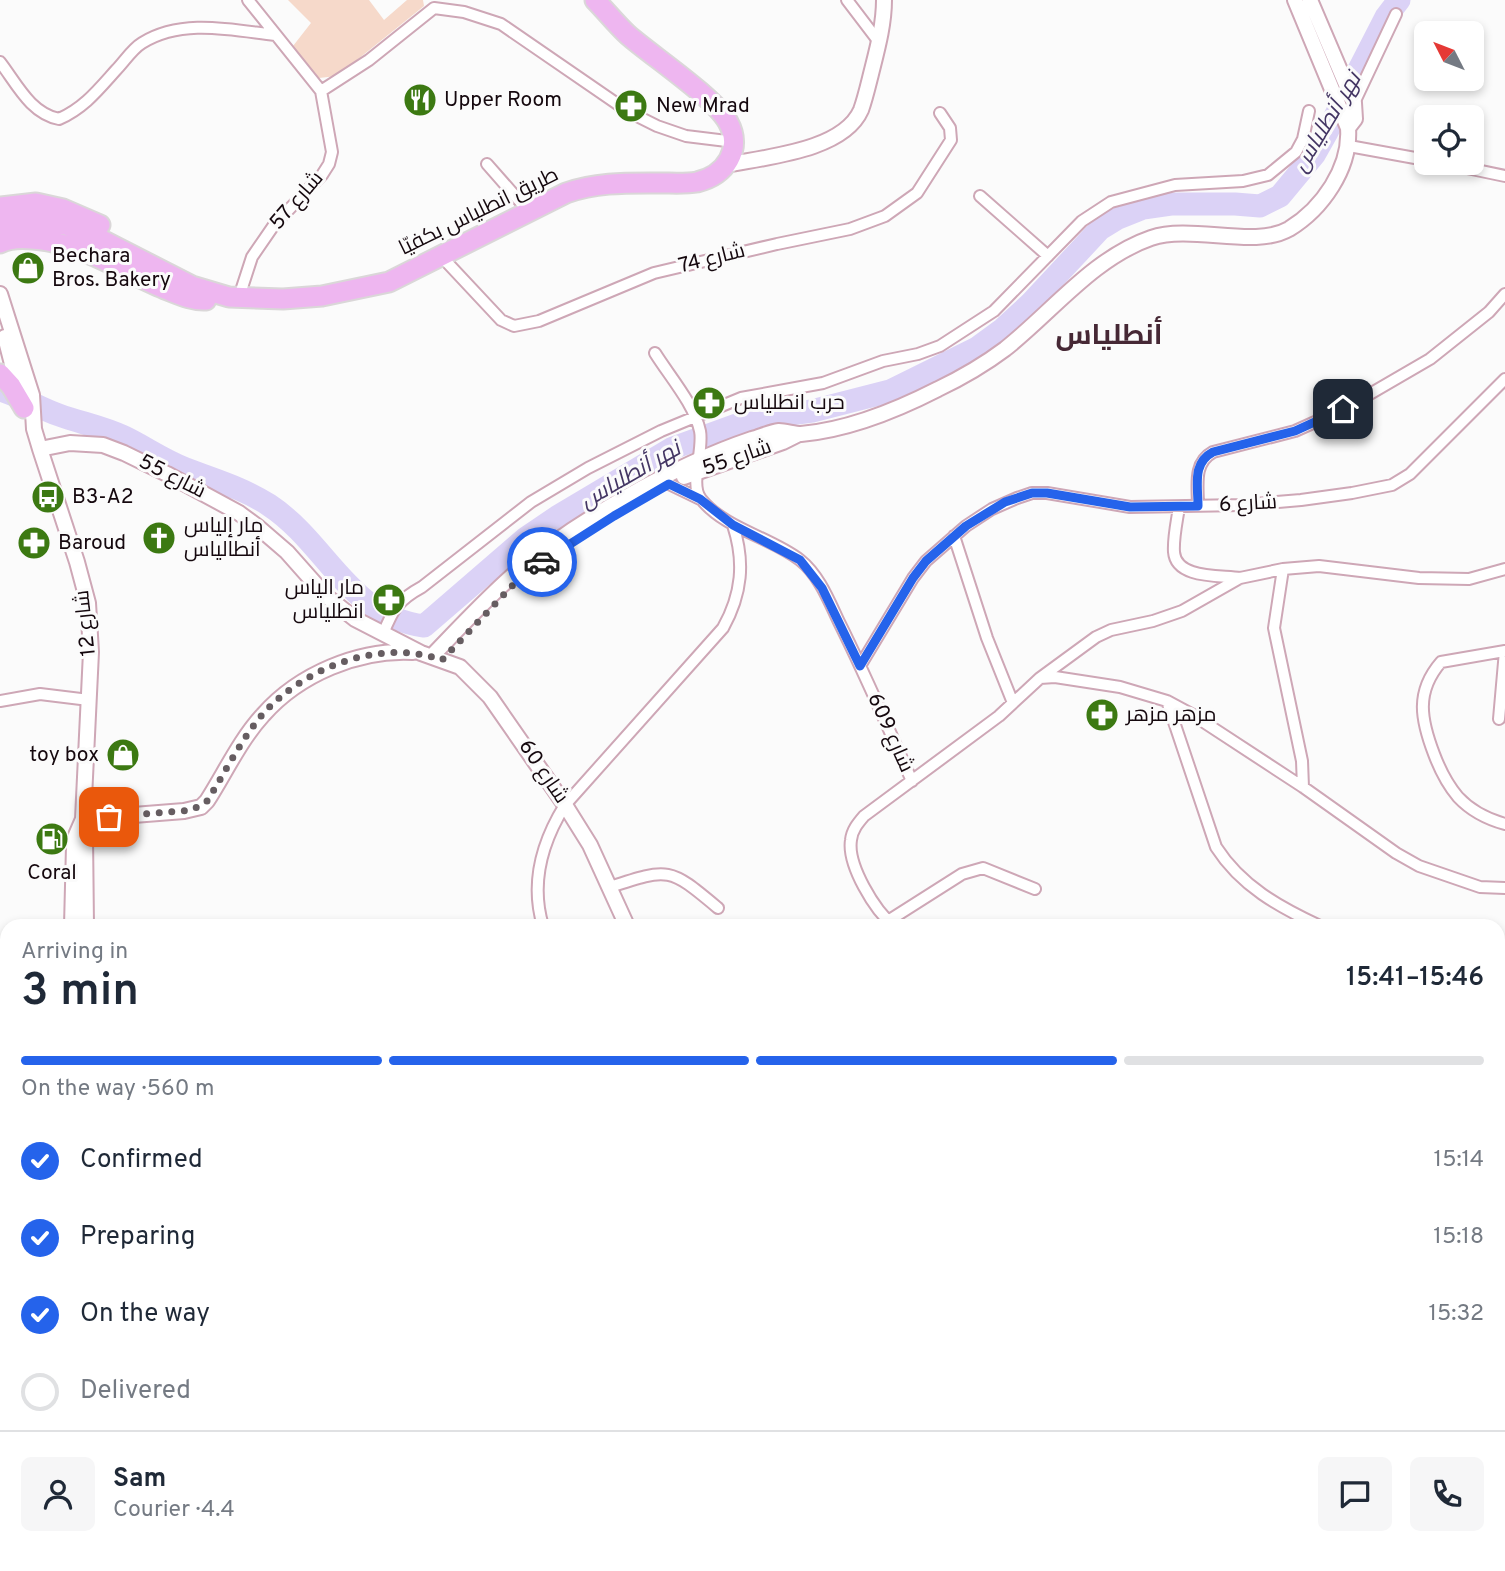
<!DOCTYPE html>
<meta charset="utf-8">
<style>
body{margin:0;font-family:Overpass,Cairo,sans-serif;background:#f6f6f7;color:#1f2937;height:100vh;display:flex;flex-direction:column;font-size:26px;white-space:nowrap}
*{box-sizing:border-box;margin:0}
p{font-size:23px;color:#747a83}
.icon{flex:none;width:38px;height:38px;fill:none;stroke:currentColor;stroke-width:2;stroke-linecap:round;stroke-linejoin:round}
.map{position:relative;flex:1;overflow:hidden}
.drawer{position:absolute;left:0px;top:919px;width:1505px;height:653px;display:flex;flex-direction:column;background:#fff;border-radius:21px 21px 0 0;box-shadow:0 4px 10px #0003}
.drawer>*{flex:none}
.needle{width:46px;rotate:312deg}
.fabs{position:absolute;left:1414px;top:21px;display:grid;gap:14px}
.fabs a{display:grid;place-items:center;width:70px;height:70px;border-radius:10px;background:#fff;box-shadow:0 4px 10px #0003;font-size:35px}
.pin{position:absolute;display:grid;place-items:center;width:60px;height:60px;color:#fff;margin:-30px;border-radius:14px;box-shadow:0 4px 10px #0006}
.courier{position:absolute;display:grid;place-items:center;width:70px;height:70px;margin:-35px;border:5px solid #2563eb;border-radius:50%;background:#fff;color:#222;box-shadow:0 2px 9px #0007}
.summary em{font-style:normal;font-weight:600}
.summary div{display:flex;flex-direction:column-reverse}
.summary{display:flex;align-items:center;justify-content:space-between;height:119px;padding:0 21px}
h1{font-size:46px;font-weight:600;line-height:52px}
.bar{display:grid;grid-template-columns:repeat(4,1fr);gap:10px 7px;align-content:center;height:84px;padding:0 21px}
.bar i{height:9px;border-radius:5px;background:#e0e1e3}
.bar .current{background:#2563eb}
.bar p{grid-column:span 4}
.line{display:flex;align-items:center;gap:18px;padding:0 21px;border-top:2px solid #e0e1e3}
.line div{flex:1}
.round{display:grid;place-items:center;flex:none;width:74px;height:74px;border-radius:10px;background:#f6f6f7}
ol{padding:0 21px;list-style:none}
li{display:flex;align-items:center;gap:21px;height:77px}
li p{margin-inline-start:auto}
li .icon{padding:7px;border-radius:50%;background:#2563eb;color:#fff;stroke-width:4}
li:last-child{color:#747a83}
li i{width:38px;height:38px;border:4px solid #e0e1e3;border-radius:50%}
.map>svg:first-child{display:block}
</style>
<div class="map">
<svg width="1505" height="1571" viewBox="0 0 1505 1571">
<rect width="100%" height="100%" fill="#fbfbfb"/>
<path fill="#f6d9ca" d="M288,0h81l15,20 23,-20h16l1,6 -87,70 -18,2 -26,-32 18,-23z"/>
<g fill="none" stroke-linecap="round" stroke-linejoin="round">
<path stroke="#dbd2f6" stroke-width="23" d="M0,390c20,6 39,18 59,25 22,8 44,12 65,22 21,10 40,24 62,32 28,11 57,19 83,36 58,38 79,111 155,121l102,-88 31,-21 116,-69 80,-29 59,-8 78,-20 87,-43 26,-19 27,-25 70,-75 18,-11 25,-10 28,-4h64l25,2 20,-10 34,-41 13,-23 59,-115 13,-17"/>
<defs>
<path id="minor" d="M847,0l32,42
M0,62c17,22 30,51 59,57 25,-11 39,-29 57,-49 8,-8 16,-21 26,-27 40,-25 90,-13 133,-8
M321,91l48,-31 65,-52 30,4 37,12 128,88 28,14 29,10 49,6
M1354,103l42,-89
M1349,146l77,14
M1443,163l62,13
M487,164l43,49
M980,196l68,60
M442,257l59,63 13,6 25,-5 115,-48 123,-29 73,-15 35,-13 32,-23 34,-53 -1,-12 -10,-15
M239,297l13,-40 22,-32 48,-50 7,-11 3,-12 -11,-61 -73,-91
M655,353c15,24 39,51 45,78 4,19 -11,54 1,68 24,30 69,38 99,61 19,15 29,41 39,62 26,52 49,106 73,159
M669,484l31,15
M1198,506c0,-21 -5,-43 15,-54l82,-21 49,-22 86,-50 59,-47 16,-18
M1179,507c-2,14 -6,31 -5,45 2,27 46,23 66,26
M954,536l33,102 26,65
M1283,569l-9,59 28,133 1,26
M383,634c10,-25 15,-34 39,-47l109,-85 57,-34 73,-37 80,-33 82,-15 60,-22 35,-7 22,-8 54,-35 88,-90 29,-19 64,-17 68,-4 25,-6 28,-23 7,-13 6,-28
M1505,651l-64,11c-26,30 -20,58 -7,92 6,16 13,30 24,43 13,14 29,22 47,27
M860,666l53,-88 13,-17 40,-35 26,-17 25,-11 15,-5h15l83,14 112,-2 59,-5 51,-7 40,-8 18,-11 95,-95
M1040,678l15,-1 65,10 47,14 26,14 110,72 93,66 23,13 61,21 25,1
M0,701l40,-7 49,6
M1167,701l49,146c25,39 63,60 104,79
M1499,719l6,-68
M610,887c60,-20 60,-19 108,21
M888,921l74,-47 21,-6 52,21
M543,926c-13,-43 -1,-84 22,-121l158,-177c19,-34 22,-66 10,-103
M894,926c-19,-15 -47,-61 -43,-86 1,-10 7,-17 13,-24l135,-100 41,-38 56,-41 15,-7 42,-9 29,-10 58,-33 43,-9 36,-3 100,12 50,1 36,-10
M0,949l7,-2
M1498,988l7,-3
M0,1196l7,-1
M0,1306l7,-2
M1498,1457l7,8
M1498,1501l7,3
M1002,1571l1,-7
M1113,1571v-7"/>
<path id="tertiary" d="M1310,0l44,103 1,16 -7,9
M726,165c39,-8 117,-14 135,-55 4,-11 7,-24 10,-36 6,-24 13,-49 13,-74
M0,294l32,101 2,34 6,20 37,113 11,41 3,49 -8,167 -7,16 -2,11 -2,80
M5,337l15,58
M40,449l30,-6 33,2 21,8 43,21 72,39 19,14 29,25 39,44 29,23 66,34 39,14 30,30 75,108 25,40 37,81
M684,477l99,-35 16,-8
M432,656c26,-27 51,-54 79,-79 60,-54 164,-112 241,-138 8,-2 18,-7 27,-8 7,0 15,3 22,3 46,-4 96,-24 137,-45 23,-11 47,-25 67,-40 47,-37 88,-91 146,-111 41,-14 103,11 138,-9 33,-20 62,-61 59,-101l-53,-128
M83,819l101,-8 17,-4 6,-6c18,-28 33,-61 56,-86 36,-41 96,-66 150,-63
M81,825l4,10 1,91
M1498,1351l7,8
M121,1564l1,7
M138,1564v7
M850,1571v-7"/>
<path id="secondary" d="M1498,1553l7,1
M1203,1571l1,-7"/>
<path id="trunk" d="M0,207l36,-4 27,6 37,16
M0,223l27,-3 39,5 36,15 90,46 37,11 54,2 39,-3 67,-14 177,-89c31,-11 61,-10 94,-10 12,0 26,1 37,-1 29,-7 46,-33 31,-60 -14,-25 -76,-66 -100,-87 -12,-11 -22,-24 -33,-35
M0,243c10,-5 22,-5 32,-4 48,3 89,32 133,50 13,5 27,12 41,11
M0,374l11,12 13,22"/>
</defs>
<use href="#minor" stroke="#cea7b6" stroke-width="14"/>
<use href="#tertiary" stroke="#cea7b6" stroke-width="18"/>
<use href="#secondary" stroke="#cea7b6" stroke-width="19"/>
<use href="#trunk" stroke="#dad7d8" stroke-width="23"/>
<use href="#minor" stroke="#fff" stroke-width="10"/>
<use href="#tertiary" stroke="#fff" stroke-width="14"/>
<use href="#secondary" stroke="#fff" stroke-width="16"/>
<use href="#trunk" stroke="#eeb6f0" stroke-width="19"/>
</g>
<g fill="none" stroke-linecap="round" stroke-linejoin="round">
<path stroke="#665d61" stroke-width="7" stroke-dasharray="0 12.6" d="M109,817l83,-7 15,-9c18,-28 33,-60 55,-86 42,-48 119,-77 180,-55l70,-74 30,-24"/>
<path stroke="#2563eb" stroke-width="9" d="M542,562l72,-46 55,-32 31,15 33,26 67,35 22,28 38,78 53,-88 13,-17 40,-35 39,-24 27,-9h15l83,14 68,-1c0,-21 -6,-43 15,-54l82,-21 48,-22"/>
</g>
<defs>
<symbol id="restaurant-disc" viewBox="-11 -11 22 22"><circle r="9.5" fill="#3c7912" stroke="#fbfbfb"/><path d="M-5-6h1v4h1v-4h1v4h1v-4h1v5L-1.5 .5V6h-2V.5L-5-1ZM5-6V6H3V1.5H1.5Q1.5-4 5-6Z" fill="#fff"/></symbol>
<symbol id="pharmacy-disc" viewBox="-11 -11 22 22"><circle r="9.5" fill="#3c7912" stroke="#fbfbfb"/><path d="M-2-6h4v4h4v4h-4v4h-4v-4h-4v-4h4Z" fill="#fff"/></symbol>
<symbol id="shop-disc" viewBox="-11 -11 22 22"><circle r="9.5" fill="#3c7912" stroke="#fbfbfb"/><path d="M-5-2.5h2.3a2.7 3.5 0 0 1 5.4 0H5L5.5 6h-11ZM-1.5-2.5h3a1.5 2.3 0 0 0-3 0Z" fill="#fff"/></symbol>
<symbol id="bus-disc" viewBox="-11 -11 22 22"><circle r="9.5" fill="#3c7912" stroke="#fbfbfb"/><path d="M-5-6H5V4H4V6H2V4H-2V6H-4V4H-5ZM-3.5-4V0h7V-4ZM-3.5 1.2v1.5H-2V1.2ZM2 1.2v1.5H3.5V1.2Z" fill="#fff"/></symbol>
<symbol id="church-disc" viewBox="-11 -11 22 22"><circle r="9.5" fill="#3c7912" stroke="#fbfbfb"/><path d="M-1.2-6h2.4v3.5h3.3v2.4h-3.3V6h-2.4V-.1h-3.3v-2.4h3.3Z" fill="#fff"/></symbol>
<symbol id="fuel-disc" viewBox="-11 -11 22 22"><circle r="9.5" fill="#3c7912" stroke="#fbfbfb"/><path d="M-5.5-6h7V0h2V4h1.3V-2.5L3-4.5l.8-.8L6-3V5H2.5V1h-1V6h-7ZM-4.2-4.7v3.2H.2V-4.7Z" fill="#fff"/></symbol>
</defs>
<g fill-rule="evenodd">
<use href="#restaurant-disc" x="401" y="81" width="38" height="38"/>
<use href="#pharmacy-disc" x="612" y="87" width="38" height="38"/>
<use href="#shop-disc" x="9" y="249" width="38" height="38"/>
<use href="#pharmacy-disc" x="690" y="384" width="38" height="38"/>
<use href="#bus-disc" x="29" y="478" width="38" height="38"/>
<use href="#church-disc" x="140" y="519" width="38" height="38"/>
<use href="#pharmacy-disc" x="15" y="524" width="38" height="38"/>
<use href="#pharmacy-disc" x="370" y="581" width="38" height="38"/>
<use href="#pharmacy-disc" x="1083" y="696" width="38" height="38"/>
<use href="#shop-disc" x="104" y="736" width="38" height="38"/>
<use href="#fuel-disc" x="33" y="820" width="38" height="38"/>
</g>
<g text-anchor="middle" dominant-baseline="central" stroke-width="6" stroke-linejoin="round" paint-order="stroke">
<g font-size="21" fill="#15080e" stroke="#fbfbfb" text-anchor="start">
<text x="444" y="100">Upper Room</text>
<text x="656" y="106">New Mrad</text>
<text x="52" y="256">Bechara<tspan x="52" dy="24">Bros. Bakery</tspan></text>
<text x="734" y="403">حرب انطلياس</text>
<text x="72" y="497">B3-A2</text>
<text x="184" y="526">مار إلياس<tspan x="184" dy="24">أنطالياس</tspan></text>
<text x="58" y="543">Baroud</text>
<text x="364" y="588" text-anchor="end">مار الياس<tspan x="364" dy="24">انطلياس</tspan></text>
<text x="1126" y="715">مزهر مزهر</text>
<text x="99" y="755" text-anchor="end">toy box</text>
<text x="52" y="873" text-anchor="middle">Coral</text>
</g>
<g font-size="21" fill="#15080e" stroke="#fbfbfb">
<text transform="translate(297 201) rotate(-49)">شارع 57</text>
<text transform="translate(479 212) rotate(-26)">طريق انطلياس بكفيّا</text>
<text transform="translate(712 259) rotate(-14)">شارع 74</text>
<text transform="translate(737 458) rotate(-19)">شارع 55</text>
<text transform="translate(172 477) rotate(27)">شارع 55</text>
<text transform="translate(1248 504) rotate(-3)">شارع 6</text>
<text transform="translate(86 623) rotate(-96)">شارع 12</text>
<text transform="translate(890 733) rotate(66)">شارع 609</text>
<text transform="translate(543 772) rotate(56)">شارع 60</text>
</g>
<g font-size="23" font-style="italic" fill="#443664" stroke="#fbfbfb">
<text transform="translate(1328 123) rotate(-59)">نهر أنطلياس</text>
<text transform="translate(631 476) rotate(-30)">نهر أنطلياس</text>
</g>
<g font-size="28" font-weight="bold" fill="#462835" stroke="#fbfbfb">
<text x="1109" y="337">أنطلياس</text>
</g>
</g>
</svg>
<div class="fabs">
<a><svg class="needle" viewBox="-14 -14 28 28"><path d="M0-13l5 13h-10z" fill="#e53935"/><path d="M0 13l5-13h-10z" fill="#747a83"/></svg></a>
<a><svg class="icon" aria-label="locate" viewBox="0 0 24 24"><circle cx="12" cy="12" r="6"/><path d="M12 2v4M12 18v4M2 12h4M18 12h4"/></svg></a>
</div>
<div class="pin" style="left:109px;top:817px;background:#ea580c"><svg class="icon" aria-label="bag" viewBox="0 0 24 24"><path d="M5 8h14l-1 12H6zM9 8a3 3 0 0 1 6 0"/></svg></div>
<div class="pin" style="left:1343px;top:409px;background:#1f2937"><svg class="icon" aria-label="home" viewBox="0 0 24 24"><path d="M3 11l9-7 9 7M6 9v11h12V9"/></svg></div>
<div class="courier" style="left:542px;top:562px"><svg class="icon" aria-label="car" viewBox="0 0 24 24"><path d="M5 17H2v-5l4-1 3-4h7l3 4 3 1v5h-3M9 17h6M6 11h13"/><circle cx="7" cy="17" r="2"/><circle cx="17" cy="17" r="2"/></svg></div>
<section class="drawer">
<div class="summary"><div><h1>3 min</h1><p>Arriving in</p></div><em>15:41–15:46</em></div>
<div class="bar"><i class="current"></i><i class="current"></i><i class="current"></i><i></i><p>On the way · 560 m</p></div>
<ol>
<li><svg class="icon" aria-label="check" viewBox="0 0 24 24"><path d="M5 12l5 5 9-10"/></svg>Confirmed<p>15:14</p></li>
<li><svg class="icon" aria-label="check" viewBox="0 0 24 24"><path d="M5 12l5 5 9-10"/></svg>Preparing<p>15:18</p></li>
<li><svg class="icon" aria-label="check" viewBox="0 0 24 24"><path d="M5 12l5 5 9-10"/></svg>On the way<p>15:32</p></li>
<li><i></i>Delivered</li>
</ol>
<div class="line" style="height:126px"><a class="round"><svg class="icon" aria-label="person" viewBox="0 0 24 24"><circle cx="12" cy="8" r="4"/><path d="M4 21q1-7 8-7t8 7"/></svg></a><div><b>Sam</b><p>Courier · 4.4</p></div><a class="round"><svg class="icon" aria-label="chat" viewBox="0 0 24 24"><path d="M4 5h16v11H9l-5 4z"/></svg></a><a class="round"><svg class="icon" aria-label="phone" viewBox="0 0 24 24"><path d="M5 4h4l2 5-3 2q2 4 5 5l2-3 5 2v4C11 20 4 13 5 4z"/></svg></a></div>
</section>
</div>
